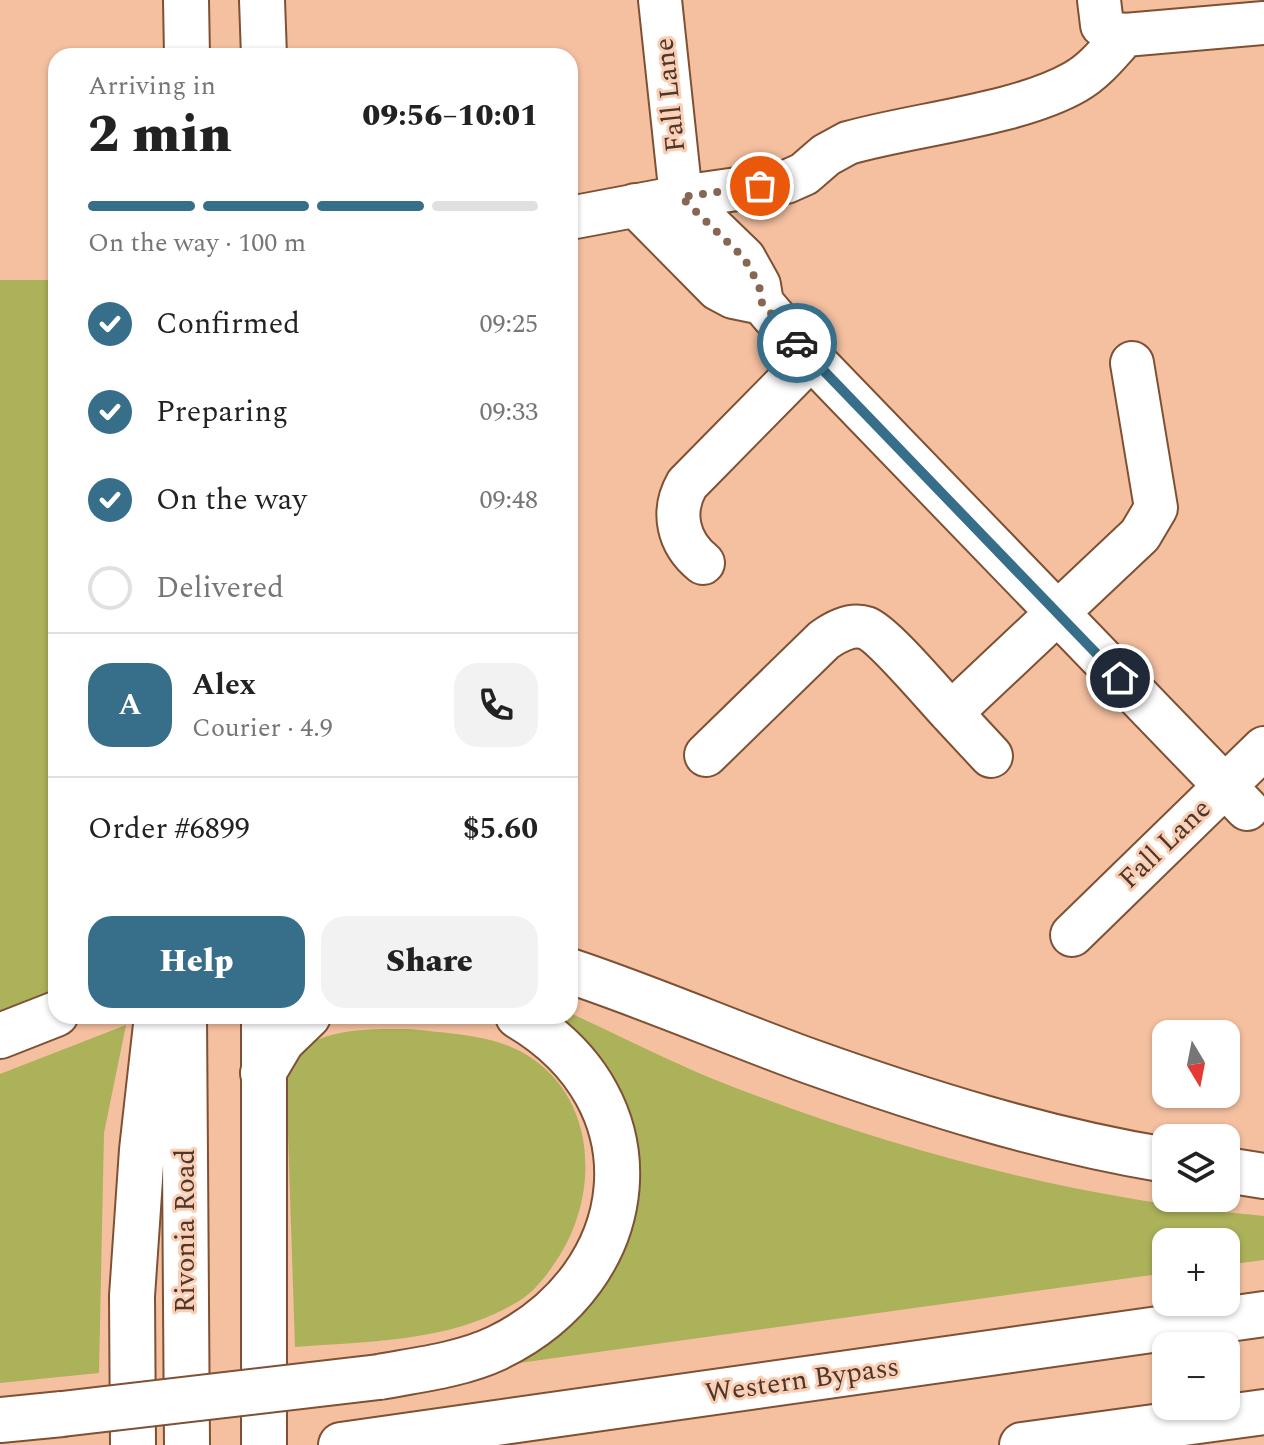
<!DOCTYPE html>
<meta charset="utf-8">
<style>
body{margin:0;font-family:Spectral,serif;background:#f2f2f2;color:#222;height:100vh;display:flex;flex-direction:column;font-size:30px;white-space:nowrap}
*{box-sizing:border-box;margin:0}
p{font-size:26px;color:#767676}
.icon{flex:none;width:44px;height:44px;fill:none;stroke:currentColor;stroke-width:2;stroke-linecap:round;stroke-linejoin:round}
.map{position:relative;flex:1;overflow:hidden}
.details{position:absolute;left:48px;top:48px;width:530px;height:976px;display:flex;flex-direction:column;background:#fff;border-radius:24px;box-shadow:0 2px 6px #0004}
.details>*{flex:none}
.needle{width:52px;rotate:170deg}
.buttons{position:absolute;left:1152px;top:1020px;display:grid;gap:16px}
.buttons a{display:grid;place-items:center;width:88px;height:88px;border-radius:16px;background:#fff;box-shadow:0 2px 6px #0004;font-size:40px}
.pin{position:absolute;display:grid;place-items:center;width:68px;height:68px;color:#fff;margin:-34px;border:4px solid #fff;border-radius:50%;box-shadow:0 2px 8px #0007}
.courier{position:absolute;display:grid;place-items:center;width:80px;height:80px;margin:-40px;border:6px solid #376e89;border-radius:50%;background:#fff;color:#222;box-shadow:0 2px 10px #0007}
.headline em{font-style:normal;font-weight:800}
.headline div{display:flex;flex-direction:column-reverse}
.headline{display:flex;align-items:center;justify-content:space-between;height:136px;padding:0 40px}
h1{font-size:52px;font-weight:800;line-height:60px}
.bar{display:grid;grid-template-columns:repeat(4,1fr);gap:12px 8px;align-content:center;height:96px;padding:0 40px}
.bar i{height:10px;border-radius:6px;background:#e0e0e0}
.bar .selected{background:#376e89}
.bar p{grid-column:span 4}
.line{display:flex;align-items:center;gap:20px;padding:0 40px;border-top:2px solid #e0e0e0}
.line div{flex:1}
.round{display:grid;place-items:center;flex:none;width:84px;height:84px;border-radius:24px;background:#f2f2f2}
ol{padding:0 40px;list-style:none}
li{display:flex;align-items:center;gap:24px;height:88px}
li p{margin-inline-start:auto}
li .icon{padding:8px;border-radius:50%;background:#376e89;color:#fff;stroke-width:4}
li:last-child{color:#767676}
li i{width:44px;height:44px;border:4px solid #e0e0e0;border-radius:50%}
.button{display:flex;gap:16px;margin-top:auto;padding:16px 40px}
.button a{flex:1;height:92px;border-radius:24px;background:#376e89;color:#fff;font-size:32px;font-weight:800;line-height:92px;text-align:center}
.button a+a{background:#f2f2f2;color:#222}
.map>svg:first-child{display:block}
</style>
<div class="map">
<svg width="1264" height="1445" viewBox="0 0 1264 1445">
<rect width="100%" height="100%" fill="#f5c0a0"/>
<path fill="#acb25a" d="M0,280h56v720l-56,22z
M570,1013c48,22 95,46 143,66 176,70 362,120 551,137v44l-38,5v-23h-60v31l-669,93c18,-9 38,-16 55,-28 82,-54 110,-162 67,-250 -13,-26 -37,-51 -57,-72h8z
M126,1025l-22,108 -5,240 -99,10v-309z
M410,1029c42,5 87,5 123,30 66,46 65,141 23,202 -9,14 -22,31 -37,40 -67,41 -147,40 -224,46l-9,-275c5,-7 9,-15 15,-21 23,-24 79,-22 109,-22z"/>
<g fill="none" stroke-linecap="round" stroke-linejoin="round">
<defs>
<path id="minor" d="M660,0l21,197 63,61 15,27 3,18 30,35 455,471
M1099,0l3,25 10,8 13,2 139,-12
M635,205l83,84 15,8 29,6
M570,218l111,-21 105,-15 18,-8 22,-19 22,-12c67,-19 169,-28 227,-61 20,-11 35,-31 50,-47
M703,563c-25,-20 -32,-51 -16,-79l124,-126
M951,713l40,43
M706,755l118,-115c11,-8 28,-17 42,-12 17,6 69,68 85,85l189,-178 16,-27 -24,-145
M1072,935l192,-187"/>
<path id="major" d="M186,0l1,56
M262,0l2,56
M184,1016l3,429
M264,1445v-429"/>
<path id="highway" d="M570,971c81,27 159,61 239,90 115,41 236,79 357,99
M0,1036l56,-22
M263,1073l19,-32 26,-25
M1226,1170l38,6
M379,1377c38,-7 82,-12 118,-29 146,-71 166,-247 21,-332
M0,1420l62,-6
M133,1445l-1,-149 10,-146 15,-134
M341,1445l923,-131
M1022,1445l242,-33"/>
</defs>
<use href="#minor" stroke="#7e5134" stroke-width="46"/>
<use href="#major" stroke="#7e5134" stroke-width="48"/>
<use href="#highway" stroke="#7e5134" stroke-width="48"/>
<use href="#minor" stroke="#fff" stroke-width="42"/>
<use href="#major" stroke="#fff" stroke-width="44"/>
<use href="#highway" stroke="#fff" stroke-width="44"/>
<defs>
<path id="highway-bridge" d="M62,1414l317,-37"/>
</defs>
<use href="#highway-bridge" stroke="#7e5134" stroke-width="48" stroke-linecap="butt"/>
<use href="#highway-bridge" stroke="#fff" stroke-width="44"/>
</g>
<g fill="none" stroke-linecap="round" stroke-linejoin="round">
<path stroke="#876753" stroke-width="8" stroke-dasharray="0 14.4" d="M760,186l-79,11 63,61 15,27 3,18 35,40"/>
<path stroke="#376e89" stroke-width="10" d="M797,343l323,335"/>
</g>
<g text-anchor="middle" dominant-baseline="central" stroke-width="6" stroke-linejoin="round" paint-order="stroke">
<g font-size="28" fill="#4c372a" stroke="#fbcfb6">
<text transform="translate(670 95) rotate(-96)">Fall Lane</text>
<text transform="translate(1165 844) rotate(-44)">Fall Lane</text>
<text transform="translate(185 1231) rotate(-90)">Rivonia Road</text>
<text transform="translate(802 1380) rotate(-8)">Western Bypass</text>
</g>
</g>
</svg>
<div class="buttons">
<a><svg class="needle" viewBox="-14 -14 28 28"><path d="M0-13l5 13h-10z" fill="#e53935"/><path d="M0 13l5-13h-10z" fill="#767676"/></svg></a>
<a><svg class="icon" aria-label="layers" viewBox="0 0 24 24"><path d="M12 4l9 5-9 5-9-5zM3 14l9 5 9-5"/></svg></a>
<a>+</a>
<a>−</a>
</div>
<div class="pin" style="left:760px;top:186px;background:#ea580c"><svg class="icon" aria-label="bag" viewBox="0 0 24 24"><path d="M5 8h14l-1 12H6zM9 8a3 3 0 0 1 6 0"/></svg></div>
<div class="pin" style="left:1120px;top:678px;background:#1f2937"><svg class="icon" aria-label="home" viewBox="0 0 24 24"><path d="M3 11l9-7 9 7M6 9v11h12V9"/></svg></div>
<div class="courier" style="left:797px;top:343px"><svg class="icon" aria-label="car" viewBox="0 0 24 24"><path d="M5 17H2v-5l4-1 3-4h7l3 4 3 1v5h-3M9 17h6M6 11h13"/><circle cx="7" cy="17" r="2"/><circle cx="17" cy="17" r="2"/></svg></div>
<section class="details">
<div class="headline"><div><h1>2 min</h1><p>Arriving in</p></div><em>09:56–10:01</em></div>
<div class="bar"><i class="selected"></i><i class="selected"></i><i class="selected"></i><i></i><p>On the way · 100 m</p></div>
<ol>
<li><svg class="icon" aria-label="check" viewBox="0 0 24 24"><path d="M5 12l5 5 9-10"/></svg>Confirmed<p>09:25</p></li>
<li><svg class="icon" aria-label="check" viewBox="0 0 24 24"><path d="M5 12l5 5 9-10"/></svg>Preparing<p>09:33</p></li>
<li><svg class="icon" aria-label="check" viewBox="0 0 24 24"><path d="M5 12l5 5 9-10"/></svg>On the way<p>09:48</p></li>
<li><i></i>Delivered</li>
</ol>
<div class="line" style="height:144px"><b class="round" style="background:#376e89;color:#fff">A</b><div><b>Alex</b><p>Courier · 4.9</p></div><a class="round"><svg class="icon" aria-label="phone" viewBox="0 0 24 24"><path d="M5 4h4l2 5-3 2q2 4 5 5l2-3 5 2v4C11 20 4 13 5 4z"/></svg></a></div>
<div class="line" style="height:104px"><div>Order #6899</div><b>$5.60</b></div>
<div class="button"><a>Help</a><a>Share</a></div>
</section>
</div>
